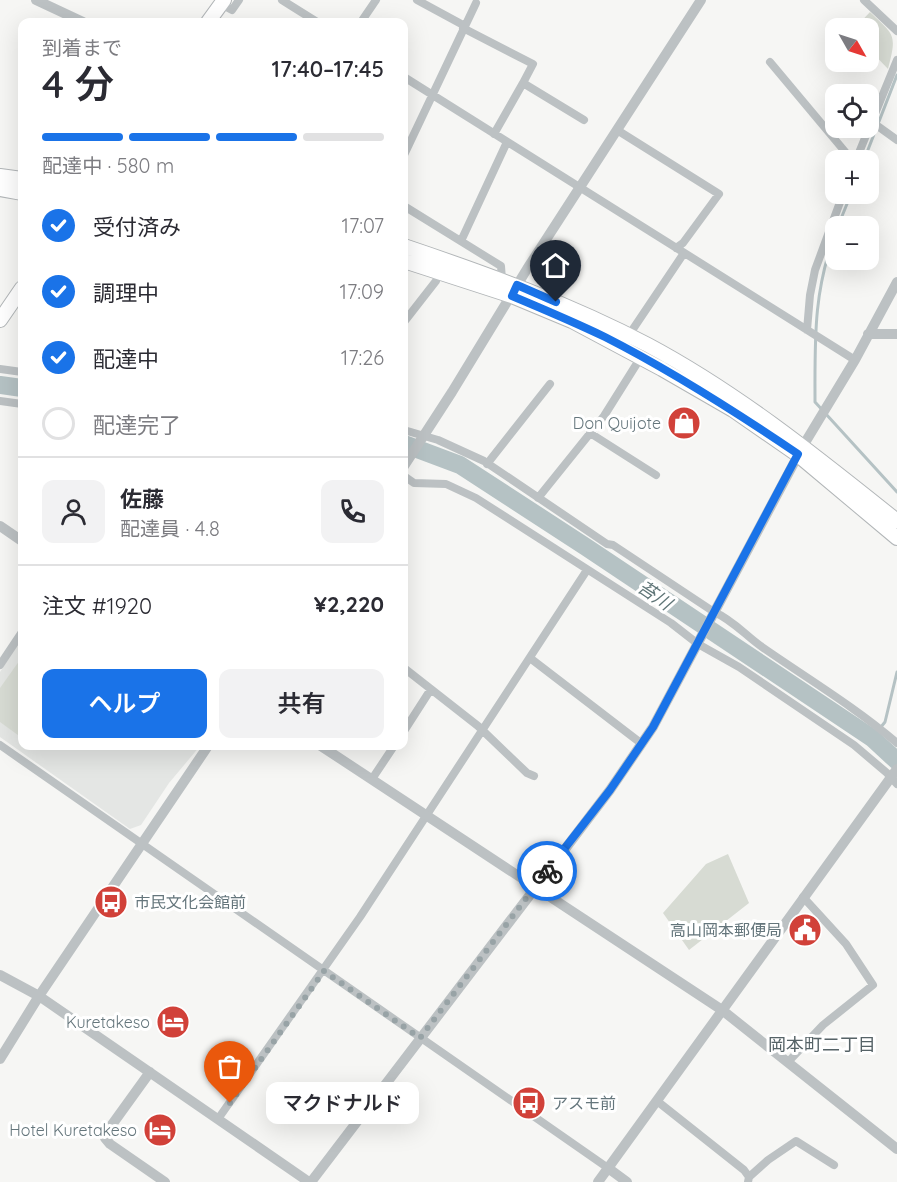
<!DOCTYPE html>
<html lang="ja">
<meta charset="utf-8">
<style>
body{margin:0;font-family:Quicksand,"Noto Sans JP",sans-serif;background:#f2f2f3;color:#2b2b33;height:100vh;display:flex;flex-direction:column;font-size:22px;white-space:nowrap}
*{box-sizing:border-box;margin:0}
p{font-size:20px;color:#7c7c81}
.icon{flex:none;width:33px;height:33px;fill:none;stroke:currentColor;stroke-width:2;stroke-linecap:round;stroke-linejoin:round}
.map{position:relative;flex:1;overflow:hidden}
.sheet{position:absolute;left:18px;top:18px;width:390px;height:732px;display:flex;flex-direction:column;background:#fff;border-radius:12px;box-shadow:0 6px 24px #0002}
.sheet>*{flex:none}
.needle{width:39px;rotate:129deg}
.controls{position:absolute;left:825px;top:18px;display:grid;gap:12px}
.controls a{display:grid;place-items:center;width:54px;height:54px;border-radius:12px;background:#fff;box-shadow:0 6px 24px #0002;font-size:30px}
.pin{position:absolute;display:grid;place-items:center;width:51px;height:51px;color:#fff;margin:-62px -26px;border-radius:50% 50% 50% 0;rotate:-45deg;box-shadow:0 0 6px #0007}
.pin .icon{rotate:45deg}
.courier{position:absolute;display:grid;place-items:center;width:60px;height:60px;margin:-30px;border:4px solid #1a73e8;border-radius:50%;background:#fff;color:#222;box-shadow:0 2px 8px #0007}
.bubble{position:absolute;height:42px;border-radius:12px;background:#fff;box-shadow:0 6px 24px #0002;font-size:20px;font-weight:600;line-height:42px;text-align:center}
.summary em{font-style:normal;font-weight:600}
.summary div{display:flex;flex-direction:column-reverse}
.summary{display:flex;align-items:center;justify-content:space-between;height:102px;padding:0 24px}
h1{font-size:39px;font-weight:600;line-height:45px}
.bar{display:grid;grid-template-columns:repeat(4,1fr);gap:9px 6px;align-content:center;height:72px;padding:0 24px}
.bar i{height:8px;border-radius:4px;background:#e1e1e2}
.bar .selected{background:#1a73e8}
.bar p{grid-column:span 4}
.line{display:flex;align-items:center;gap:15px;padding:0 24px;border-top:2px solid #e1e1e2}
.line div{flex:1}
.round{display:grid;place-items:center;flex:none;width:63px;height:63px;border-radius:12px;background:#f2f2f3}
ol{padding:0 24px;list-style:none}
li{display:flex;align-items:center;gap:18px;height:66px}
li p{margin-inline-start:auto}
li .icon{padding:6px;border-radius:50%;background:#1a73e8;color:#fff;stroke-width:4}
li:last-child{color:#7c7c81}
li i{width:33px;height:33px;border:3px solid #e1e1e2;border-radius:50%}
.button{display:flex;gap:12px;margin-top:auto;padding:12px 24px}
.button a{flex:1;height:69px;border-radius:12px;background:#1a73e8;color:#fff;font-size:24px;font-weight:600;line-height:69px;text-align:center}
.button a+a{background:#f2f2f3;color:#2b2b33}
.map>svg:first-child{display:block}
</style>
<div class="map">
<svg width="897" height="1182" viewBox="0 0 897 1182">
<rect width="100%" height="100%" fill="#f6f6f4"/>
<path fill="#e4e6e4" d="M22,638v108h178l-31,37 -28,42 -11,4 -130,-92v-65z"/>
<path fill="#d7dbd3" d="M870,12c25,24 27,22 18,57l-19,-20 -1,-21h-13z
M22,657v81l-22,-16v-34z
M728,854l21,49 -60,47 -26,-37 43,-49z"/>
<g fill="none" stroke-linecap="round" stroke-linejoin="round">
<path stroke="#b5c2c4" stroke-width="3" d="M864,160l33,-85
M838,226l13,-32
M836,232c-23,59 -21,109 -21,170l82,90
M872,738l13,-16 12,-50"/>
<path stroke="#b5c2c4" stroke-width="18" d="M0,385l22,3
M404,444l56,21 126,82 286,191 25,23"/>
<defs>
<path id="trunk" d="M208,22l16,-22
M0,176l22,3
M0,189l22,4
M404,246c83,28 166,58 244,99 90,48 169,112 249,176
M404,261l108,35 60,25 90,48 71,41 65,45 99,83
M0,320l22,-32"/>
</defs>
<use href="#trunk" stroke="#b2b6b8" stroke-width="16"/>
<path stroke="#bcc1c3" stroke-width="8" d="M282,0l35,22
M417,0l48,26
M864,0l33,31
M221,4l11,6 7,-10
M361,22l15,-22
M463,28l70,36 -10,19
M770,62l82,98
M404,77l451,283
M872,122l25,18
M617,130l102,64 -36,49 -7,5
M494,134l29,-51 61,37
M404,155l72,-152
M856,160l41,-100
M404,206l97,60 1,14
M461,241l46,-99
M404,322l32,-41 3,-9
M633,329l51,-76
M807,330l3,-35 5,-25 28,-76
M0,369l22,3
M0,401l22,3
M404,430l34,10 46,21 123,83 6,1 101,67c19,8 32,24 48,35 46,32 93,60 135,96
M590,433l66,42
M487,464l63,-80
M404,476l10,7 32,1 30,14 195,125 27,21 41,23 115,78 33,28 10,11
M538,498l66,-82 37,-59
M530,658l112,86
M0,665l22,-33
M404,668l74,58 49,47 7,3
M404,731l27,-42
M0,745l608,423
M372,779l22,-33
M788,1062l35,-37 50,-40 -27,-41 -43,-47
M657,1101l87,69 5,7 -1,5
M218,1119l142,-202 227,-347
M749,1177l19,-17 28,-19 38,24"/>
<path stroke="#bcc1c3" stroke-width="10" d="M36,0l47,22
M868,334h29
M404,466l48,-74 75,-123 174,-269
M0,526l22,15
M321,746l401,264 175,139
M0,975l39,21 270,186
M0,1059l39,-63 169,-250
M150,1072l-44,61 -1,5 5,6 55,38
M608,1168l19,14
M311,1182l299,-392 43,-63 150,-281 52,-86 42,-78
M598,1182l299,-413"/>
<use href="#trunk" stroke="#fff" stroke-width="14"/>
</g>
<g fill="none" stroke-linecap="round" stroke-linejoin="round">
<path stroke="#98a3a6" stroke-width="6" stroke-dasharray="0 10.8" d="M230,1103l94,-132 96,67 127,-167"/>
<path stroke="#1a73e8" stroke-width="8" d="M547,871l63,-81 43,-63 145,-273c-62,-42 -126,-83 -193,-117 -31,-15 -62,-28 -93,-41l5,-11 39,17"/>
</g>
<defs>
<symbol id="shop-disc" viewBox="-11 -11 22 22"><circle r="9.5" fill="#d14139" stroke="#fff"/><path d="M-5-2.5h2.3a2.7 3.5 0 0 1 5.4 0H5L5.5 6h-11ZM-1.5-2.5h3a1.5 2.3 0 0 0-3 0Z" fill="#fff"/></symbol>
<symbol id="bus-disc" viewBox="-11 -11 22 22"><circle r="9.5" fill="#d14139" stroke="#fff"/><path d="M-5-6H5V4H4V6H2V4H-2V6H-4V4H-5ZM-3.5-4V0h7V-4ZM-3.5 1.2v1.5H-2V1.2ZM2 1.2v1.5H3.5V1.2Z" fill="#fff"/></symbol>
<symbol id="civic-disc" viewBox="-11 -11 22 22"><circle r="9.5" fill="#d14139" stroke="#fff"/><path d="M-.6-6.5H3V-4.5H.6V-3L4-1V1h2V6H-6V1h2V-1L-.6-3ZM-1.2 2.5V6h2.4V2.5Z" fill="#fff"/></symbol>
<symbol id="hotel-disc" viewBox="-11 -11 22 22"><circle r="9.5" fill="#d14139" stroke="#fff"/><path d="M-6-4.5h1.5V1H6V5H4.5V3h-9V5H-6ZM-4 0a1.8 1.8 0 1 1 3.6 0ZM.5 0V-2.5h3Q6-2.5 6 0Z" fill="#fff"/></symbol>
</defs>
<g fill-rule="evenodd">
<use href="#shop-disc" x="665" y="404" width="38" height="38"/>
<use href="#bus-disc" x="92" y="883" width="38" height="38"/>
<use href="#civic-disc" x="786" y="911" width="38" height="38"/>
<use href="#hotel-disc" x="154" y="1003" width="38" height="38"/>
<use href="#bus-disc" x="510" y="1084" width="38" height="38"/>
<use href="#hotel-disc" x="141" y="1111" width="38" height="38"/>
</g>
<g text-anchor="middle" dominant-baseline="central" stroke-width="6" stroke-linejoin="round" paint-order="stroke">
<g font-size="16" fill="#65767c" stroke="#fff" text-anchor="end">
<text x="661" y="423">Don Quijote</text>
<text x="134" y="902" text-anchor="start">市民文化会館前</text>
<text x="782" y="930">高山岡本郵便局</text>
<text x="150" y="1022">Kuretakeso</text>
<text x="552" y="1103" text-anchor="start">アスモ前</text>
<text x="137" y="1130">Hotel Kuretakeso</text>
</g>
<g font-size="18" font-style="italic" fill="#5f7577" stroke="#fff">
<text transform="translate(655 595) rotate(34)">苔川</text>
</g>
<g font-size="18" fill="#566367" stroke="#fff">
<text x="822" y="1044">岡本町二丁目</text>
</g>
</g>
</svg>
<div class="controls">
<a><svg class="needle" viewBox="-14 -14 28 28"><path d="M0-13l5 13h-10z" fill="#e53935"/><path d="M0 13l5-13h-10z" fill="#7c7c81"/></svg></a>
<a><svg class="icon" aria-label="locate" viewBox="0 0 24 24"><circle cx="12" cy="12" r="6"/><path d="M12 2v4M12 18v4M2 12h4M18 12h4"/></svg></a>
<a>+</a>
<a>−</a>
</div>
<div class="pin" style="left:230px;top:1103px;background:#ea580c"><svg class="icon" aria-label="bag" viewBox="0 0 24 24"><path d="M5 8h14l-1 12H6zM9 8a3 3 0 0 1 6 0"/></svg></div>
<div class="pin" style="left:556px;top:302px;background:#1f2937"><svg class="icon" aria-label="home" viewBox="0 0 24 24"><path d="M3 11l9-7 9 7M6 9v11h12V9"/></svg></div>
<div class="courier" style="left:547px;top:871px"><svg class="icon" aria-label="bike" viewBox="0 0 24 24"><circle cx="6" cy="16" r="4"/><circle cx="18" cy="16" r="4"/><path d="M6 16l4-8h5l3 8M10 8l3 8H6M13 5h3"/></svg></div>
<div class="bubble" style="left:266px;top:1082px;width:153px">マクドナルド</div>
<section class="sheet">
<div class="summary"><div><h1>4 分</h1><p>到着まで</p></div><em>17:40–17:45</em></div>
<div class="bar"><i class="selected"></i><i class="selected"></i><i class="selected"></i><i></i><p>配達中 · 580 m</p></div>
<ol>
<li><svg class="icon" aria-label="check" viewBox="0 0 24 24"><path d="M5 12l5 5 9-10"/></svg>受付済み<p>17:07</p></li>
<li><svg class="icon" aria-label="check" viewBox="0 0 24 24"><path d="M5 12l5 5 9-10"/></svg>調理中<p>17:09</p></li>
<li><svg class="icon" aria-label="check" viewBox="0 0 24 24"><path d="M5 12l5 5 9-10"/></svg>配達中<p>17:26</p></li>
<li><i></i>配達完了</li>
</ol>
<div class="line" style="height:108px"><a class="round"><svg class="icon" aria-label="person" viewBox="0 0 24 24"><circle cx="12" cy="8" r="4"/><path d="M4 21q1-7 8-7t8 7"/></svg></a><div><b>佐藤</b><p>配達員 · 4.8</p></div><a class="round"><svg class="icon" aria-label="phone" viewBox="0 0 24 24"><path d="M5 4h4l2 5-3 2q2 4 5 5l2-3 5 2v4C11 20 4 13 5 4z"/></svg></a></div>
<div class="line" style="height:78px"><div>注文 #1920</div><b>¥2,220</b></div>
<div class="button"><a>ヘルプ</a><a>共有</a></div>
</section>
</div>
